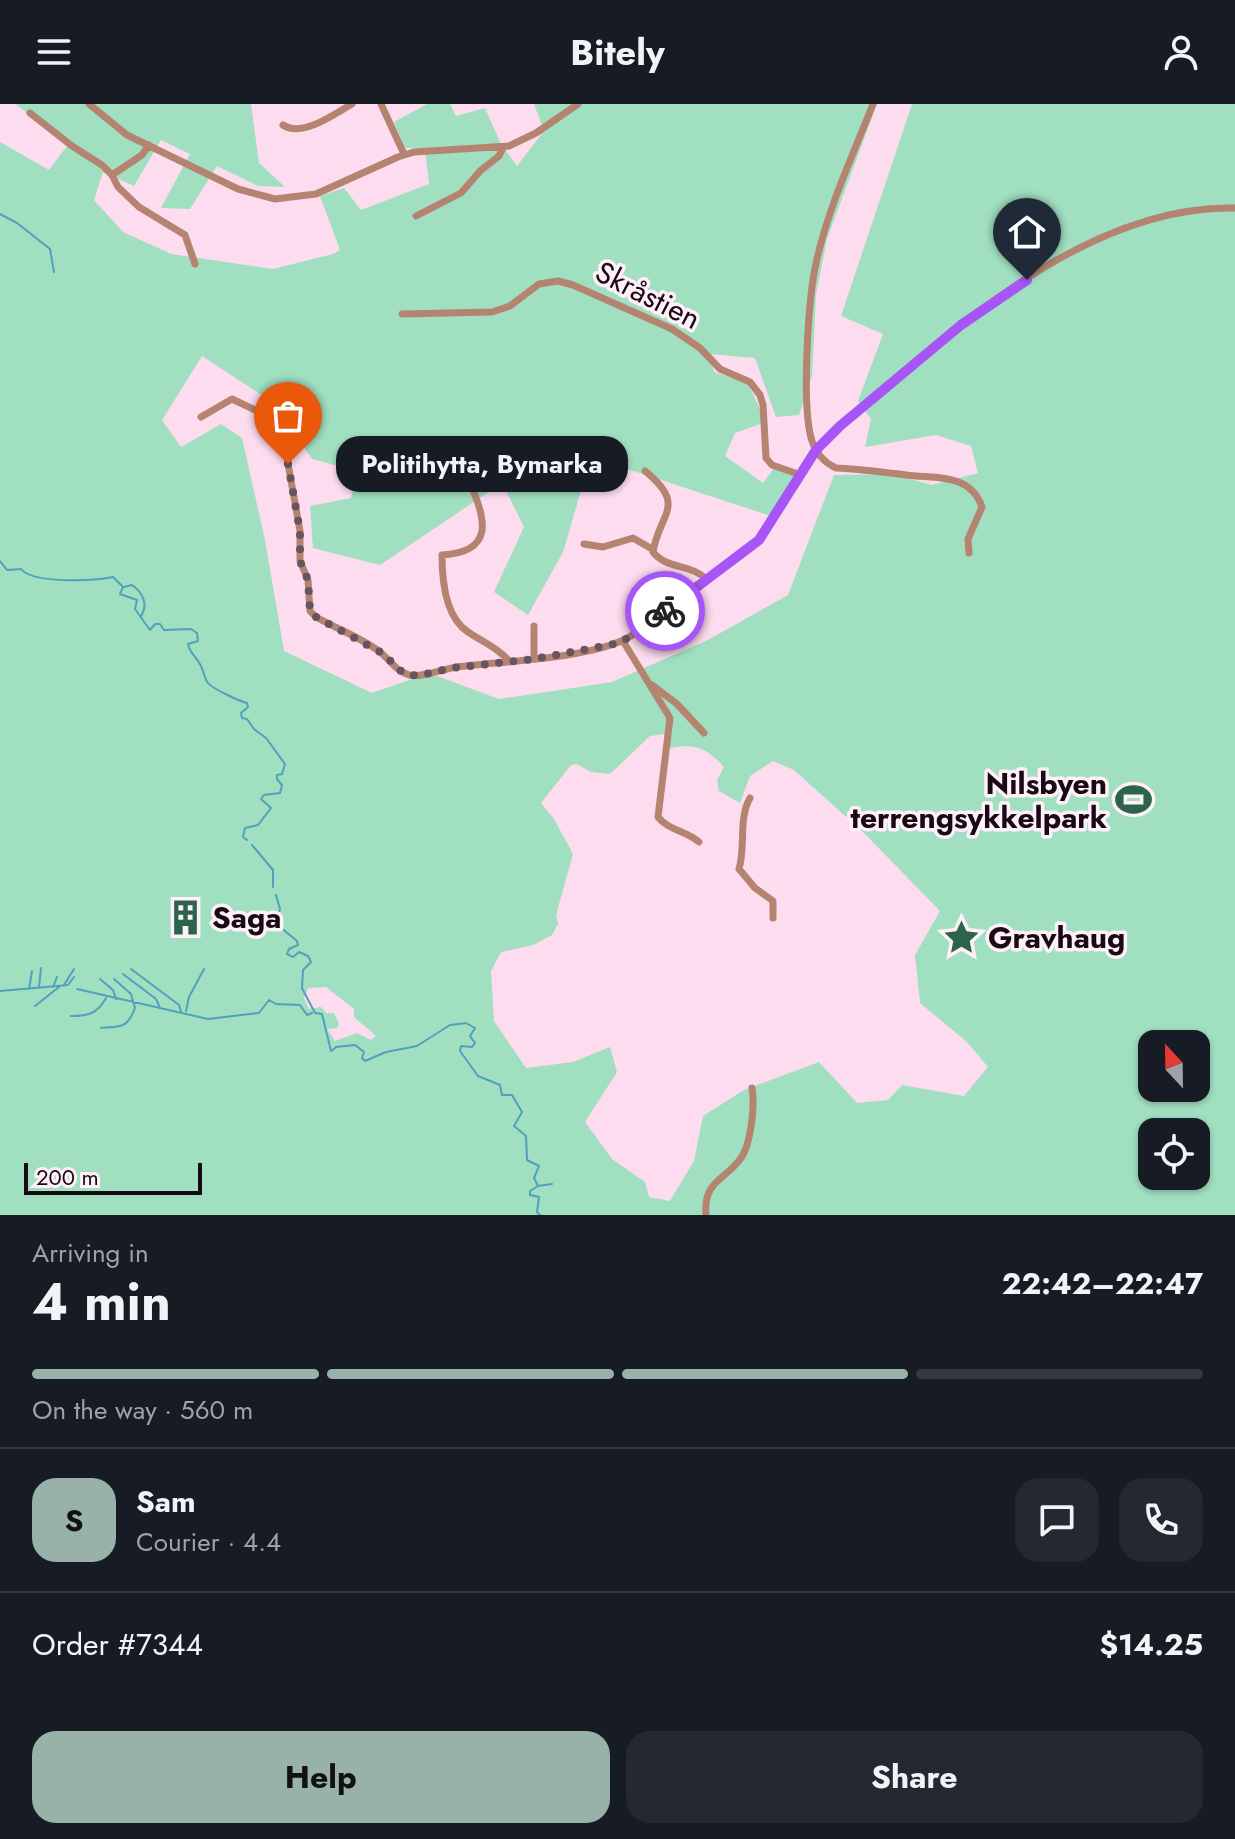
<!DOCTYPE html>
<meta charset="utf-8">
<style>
body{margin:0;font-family:Jost,sans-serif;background:#242831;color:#f1f3f6;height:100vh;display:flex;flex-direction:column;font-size:30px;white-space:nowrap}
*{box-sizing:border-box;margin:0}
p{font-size:26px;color:#9ea1a6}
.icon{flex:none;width:44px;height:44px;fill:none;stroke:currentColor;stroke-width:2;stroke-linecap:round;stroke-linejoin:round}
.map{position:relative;height:1111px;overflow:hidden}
.details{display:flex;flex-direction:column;background:#171b24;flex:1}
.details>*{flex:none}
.needle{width:52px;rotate:338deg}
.controls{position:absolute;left:1138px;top:926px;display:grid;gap:16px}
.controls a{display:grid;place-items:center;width:72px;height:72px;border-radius:16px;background:#171b24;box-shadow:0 2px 6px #0004;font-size:40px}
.scale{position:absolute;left:24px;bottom:20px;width:178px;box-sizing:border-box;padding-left:8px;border:4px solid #170a12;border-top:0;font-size:22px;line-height:28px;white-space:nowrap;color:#170a12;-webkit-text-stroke:6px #ffeff8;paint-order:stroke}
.pin{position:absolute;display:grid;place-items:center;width:68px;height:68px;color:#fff;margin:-82px -34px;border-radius:50% 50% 50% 0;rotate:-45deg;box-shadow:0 0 8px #0007}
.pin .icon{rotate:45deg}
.courier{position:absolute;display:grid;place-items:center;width:80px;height:80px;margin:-40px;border:6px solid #a855f7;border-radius:50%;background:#fff;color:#222;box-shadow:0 2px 10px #0007}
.bubble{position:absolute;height:56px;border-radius:24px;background:#171b24;box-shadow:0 2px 6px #0004;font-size:26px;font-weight:700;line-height:56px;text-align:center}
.head em{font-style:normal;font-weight:700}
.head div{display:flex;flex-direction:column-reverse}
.head{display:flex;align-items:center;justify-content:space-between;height:136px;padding:0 32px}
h1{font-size:52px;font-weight:700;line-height:60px}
.bar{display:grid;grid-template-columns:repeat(4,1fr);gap:12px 8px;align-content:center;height:96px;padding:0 32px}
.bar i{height:10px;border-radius:6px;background:#363941}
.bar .on{background:#98b2a9}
.bar p{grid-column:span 4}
.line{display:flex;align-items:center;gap:20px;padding:0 32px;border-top:2px solid #363941}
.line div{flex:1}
.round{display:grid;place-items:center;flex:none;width:84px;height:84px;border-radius:24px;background:#242831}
.button{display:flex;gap:16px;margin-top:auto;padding:16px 32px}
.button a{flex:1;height:92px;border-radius:24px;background:#98b2a9;color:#111;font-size:32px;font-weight:700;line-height:92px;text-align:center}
.button a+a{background:#242831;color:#f1f3f6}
header{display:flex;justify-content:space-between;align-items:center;height:104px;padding:0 32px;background:#171b24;font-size:36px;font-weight:700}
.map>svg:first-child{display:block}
</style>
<header><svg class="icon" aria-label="menu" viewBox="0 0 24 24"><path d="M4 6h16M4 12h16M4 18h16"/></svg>Bitely<svg class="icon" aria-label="person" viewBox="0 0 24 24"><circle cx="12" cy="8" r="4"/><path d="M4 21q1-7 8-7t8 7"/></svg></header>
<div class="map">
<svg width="1235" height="1111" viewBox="0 0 1235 1111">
<rect width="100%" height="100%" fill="#fcdcee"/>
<path fill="#a1dfc1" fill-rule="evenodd" d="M16,0h235l8,59 26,24 -27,-1 -41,-20 -27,43 -29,-1 29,-54 -29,-14 -27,46 -31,-14 -9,28 29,32 48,22 102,15 60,-15 7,-4 -20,-54 24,-8 17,22 68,-26 -4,-35 -20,-1 -11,-26 33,-18h23l6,12 29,-8 16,36 16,22 27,-35 -10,-27h343l-50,135 -11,56 -4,81 -13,39 -23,2 -21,-59 -45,-4 4,18 34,11 18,39 -31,11 -10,23 38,27 12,-16 21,9 -22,41 -183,-60 -28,95 -35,63 -34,-23 30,-65 -22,-44 -122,82 -67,-17 -3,-42 41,-8 5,-27 -44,-12 -38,-56 -72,-47 -40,64 19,27 40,-23 21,14 23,102 19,111 88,42 57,-20 70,26 113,-17 94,-41 82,-46 46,-120 58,-1 40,11 46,-12 -7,-27 -35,-11 -71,12 6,-28 -13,-18 25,-67 -42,-18 71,-212h323v1111h-1235v-1073l49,28 18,-24zM664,630l6,14c25,-5 37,0 54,19l-7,13 2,11 21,12 10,-27 23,-15 21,9 71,64 75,77 -25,44 5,48 47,39 21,25 -24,29 -62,-11 -14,15 -31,3 -38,-41 -75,28 -41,26 -9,45 -24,40 -21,-4 -4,-15 -33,-23 -27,-37 32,-50 -7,-25 -37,15 -47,6 -32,-47 -3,-50 10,-19 32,-7 19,-10 6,-11 -2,-9 17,-61 -19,-35 -13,-16 30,-38 6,-1 14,8 19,2 40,-38zM326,883l28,22v8l22,19 -5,4 -14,-7 -22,8 -8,-12 10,-1 2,-4 -5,-11h-8l-5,-6 -12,2 -5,-11 4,-10zM1152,940h44v44h-44zM1152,1028h44v44h-44z"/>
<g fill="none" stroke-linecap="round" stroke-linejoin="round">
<path stroke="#51a1bc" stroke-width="2" d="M0,110l17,9 33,26 4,23
M0,457l7,9 14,-1c12,15 72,12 92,8l10,10 -3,7 17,6 -2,9 15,21 5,-6h5l4,6 27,-1 6,4 1,8 -10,3c2,10 9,13 13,22 3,6 3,12 7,17 5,6 31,18 39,20l1,4 -7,6 1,5 5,1 7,10 12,9 19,26 -3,10 -5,1v4l5,6 -2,8 -16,2 -3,4 10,9 -13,17 -13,3 -2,9 4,3
M124,483l8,-2c10,7 17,19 9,31
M252,741l21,25v17
M276,791l4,14 -3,9 3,9 17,14 1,4 -9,4 -2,5 6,3 6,-5 9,4 3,6 -8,8 -1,18 13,25 7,1 9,37 5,-4 19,-2 9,7 -2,6 3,3 21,-9 31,-6 33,-21 16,-2 9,5 -5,8 5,7 -3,4 -11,-1 -1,5 18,25 22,9 2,10h10l10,17 -8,14 12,10 1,24 12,6 -5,12 4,8 -8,5v4l9,2 -2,15 3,3
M131,865l48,36 2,6
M123,870l33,25 4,9
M100,875l13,11 3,9
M64,881l10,-16
M39,883l2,-19
M53,883l4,-10
M29,885l3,-18
M77,885l131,30 51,-6 10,-13 7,4 24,1 7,10 5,-2
M0,887l68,-6 6,-8
M35,902l24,-19
M186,907l3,-14 15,-28
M71,912c17,0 26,-2 35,-18
M101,924c20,-2 26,1 34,-20l-4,-14 -17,-15
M538,1082l14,-2"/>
<path stroke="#b58471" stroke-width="7" d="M89,0l38,31 111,54 37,10 41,-5 82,-37 16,-5 95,-6 27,-13 42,-29
M381,0l23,50
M873,0c-20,51 -44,102 -56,155 -9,37 -16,148 -5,182 4,12 13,22 24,27 24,1 46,4 70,7 28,4 64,-3 76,32l-14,32 1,14
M30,9l42,33 30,19 10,10
M283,21c19,13 51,-11 69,-21
M149,41l-7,10 -30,20 6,12 21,20 46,28 10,29
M416,112l45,-23 19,-22 19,-15 4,-8
M402,210l90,-2 18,-6 29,-22 19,-3 15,4 99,44 28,19 20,21 30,13 10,13 3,10 3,53 6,7 29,10
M201,313l31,-18 42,20 8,11 18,101v30l8,19 2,31 6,6c21,12 46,21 64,35 10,8 16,19 29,23 14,3 33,-6 48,-8 45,-6 136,-8 174,-31l120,-88c29,-29 41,-71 68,-101 25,-26 54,-49 81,-72 91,-78 210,-170 335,-167
M645,367c43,35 14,42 8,81 14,18 38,11 54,28
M471,382c16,35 22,66 -29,69 0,25 3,62 26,77 15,10 30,16 42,30
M584,440l19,3 30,-9 19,11
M534,522v33
M623,537l47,77 -12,99c10,13 29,14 41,25
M652,581l25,19 27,29
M750,694c-12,21 -4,48 -11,71l16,19 18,13v17
M706,1111c-3,-35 20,-35 35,-57 10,-14 14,-54 11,-70"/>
</g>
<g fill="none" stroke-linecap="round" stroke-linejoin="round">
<path stroke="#67545f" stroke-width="8" stroke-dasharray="0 14.4" d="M288,360l12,67v30l8,19 2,31 6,6 66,36 21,20 14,3 35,-8 82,-9 76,-14 13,-4 42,-30"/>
<path stroke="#a855f7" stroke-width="10" d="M665,507l94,-71 57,-90 24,-24 121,-101 66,-45"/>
</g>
<defs>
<symbol id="stadium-bare" viewBox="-9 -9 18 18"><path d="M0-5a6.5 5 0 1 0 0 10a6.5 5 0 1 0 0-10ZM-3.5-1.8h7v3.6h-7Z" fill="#2b634b" stroke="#ffeff8" stroke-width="2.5" paint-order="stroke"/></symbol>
<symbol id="building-bare" viewBox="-9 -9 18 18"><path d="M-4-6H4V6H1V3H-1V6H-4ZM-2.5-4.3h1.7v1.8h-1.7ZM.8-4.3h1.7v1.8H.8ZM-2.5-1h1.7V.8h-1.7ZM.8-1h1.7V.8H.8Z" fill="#2b634b" stroke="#ffeff8" stroke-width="2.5" paint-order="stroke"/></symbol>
<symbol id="sight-bare" viewBox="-9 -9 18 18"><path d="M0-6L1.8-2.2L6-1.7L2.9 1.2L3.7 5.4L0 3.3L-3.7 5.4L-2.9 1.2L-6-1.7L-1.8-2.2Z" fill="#2b634b" stroke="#ffeff8" stroke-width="2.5" paint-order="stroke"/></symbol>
</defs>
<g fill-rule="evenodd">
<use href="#stadium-bare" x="1108" y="670" width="51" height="51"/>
<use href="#building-bare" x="160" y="788" width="51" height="51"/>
<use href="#sight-bare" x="936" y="808" width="51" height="51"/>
</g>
<g text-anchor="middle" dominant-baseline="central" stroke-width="7" stroke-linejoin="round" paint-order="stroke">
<g font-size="30" fill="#170a12" stroke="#ffeff8">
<text transform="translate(648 191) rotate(27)">Skråstien</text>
</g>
<g font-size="30" font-weight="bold" fill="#170a12" stroke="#ffeff8" text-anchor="start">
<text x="1107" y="679" text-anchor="end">Nilsbyen<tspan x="1107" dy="34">terrengsykkelpark</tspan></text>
<text x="212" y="813">Saga</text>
<text x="988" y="833">Gravhaug</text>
</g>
</g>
</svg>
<div class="controls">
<a><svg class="needle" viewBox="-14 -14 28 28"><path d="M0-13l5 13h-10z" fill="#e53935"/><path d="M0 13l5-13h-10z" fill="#9ea1a6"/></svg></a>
<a><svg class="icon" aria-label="locate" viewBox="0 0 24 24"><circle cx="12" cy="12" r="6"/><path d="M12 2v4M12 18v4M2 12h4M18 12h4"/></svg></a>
</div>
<div class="scale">200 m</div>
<div class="pin" style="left:288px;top:360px;background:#ea580c"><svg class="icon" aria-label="bag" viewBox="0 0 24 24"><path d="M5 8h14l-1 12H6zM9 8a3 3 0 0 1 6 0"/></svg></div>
<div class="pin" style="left:1027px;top:176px;background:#1f2937"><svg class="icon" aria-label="home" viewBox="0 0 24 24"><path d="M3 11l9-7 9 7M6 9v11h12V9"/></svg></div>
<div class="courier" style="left:665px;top:507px"><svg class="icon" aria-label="bike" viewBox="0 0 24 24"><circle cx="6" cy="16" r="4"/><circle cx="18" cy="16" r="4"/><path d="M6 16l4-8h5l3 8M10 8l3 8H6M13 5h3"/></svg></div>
<div class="bubble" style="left:336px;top:332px;width:292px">Politihytta, Bymarka</div>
</div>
<section class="details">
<div class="head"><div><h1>4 min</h1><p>Arriving in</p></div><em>22:42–22:47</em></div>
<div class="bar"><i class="on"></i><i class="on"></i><i class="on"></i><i></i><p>On the way · 560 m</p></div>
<div class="line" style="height:144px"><b class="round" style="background:#98b2a9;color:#111">S</b><div><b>Sam</b><p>Courier · 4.4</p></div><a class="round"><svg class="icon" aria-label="chat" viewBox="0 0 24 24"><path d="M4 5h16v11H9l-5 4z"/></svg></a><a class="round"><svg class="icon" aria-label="phone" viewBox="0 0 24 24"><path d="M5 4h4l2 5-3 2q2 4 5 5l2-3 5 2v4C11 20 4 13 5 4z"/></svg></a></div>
<div class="line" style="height:104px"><div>Order #7344</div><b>$14.25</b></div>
<div class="button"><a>Help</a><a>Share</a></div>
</section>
